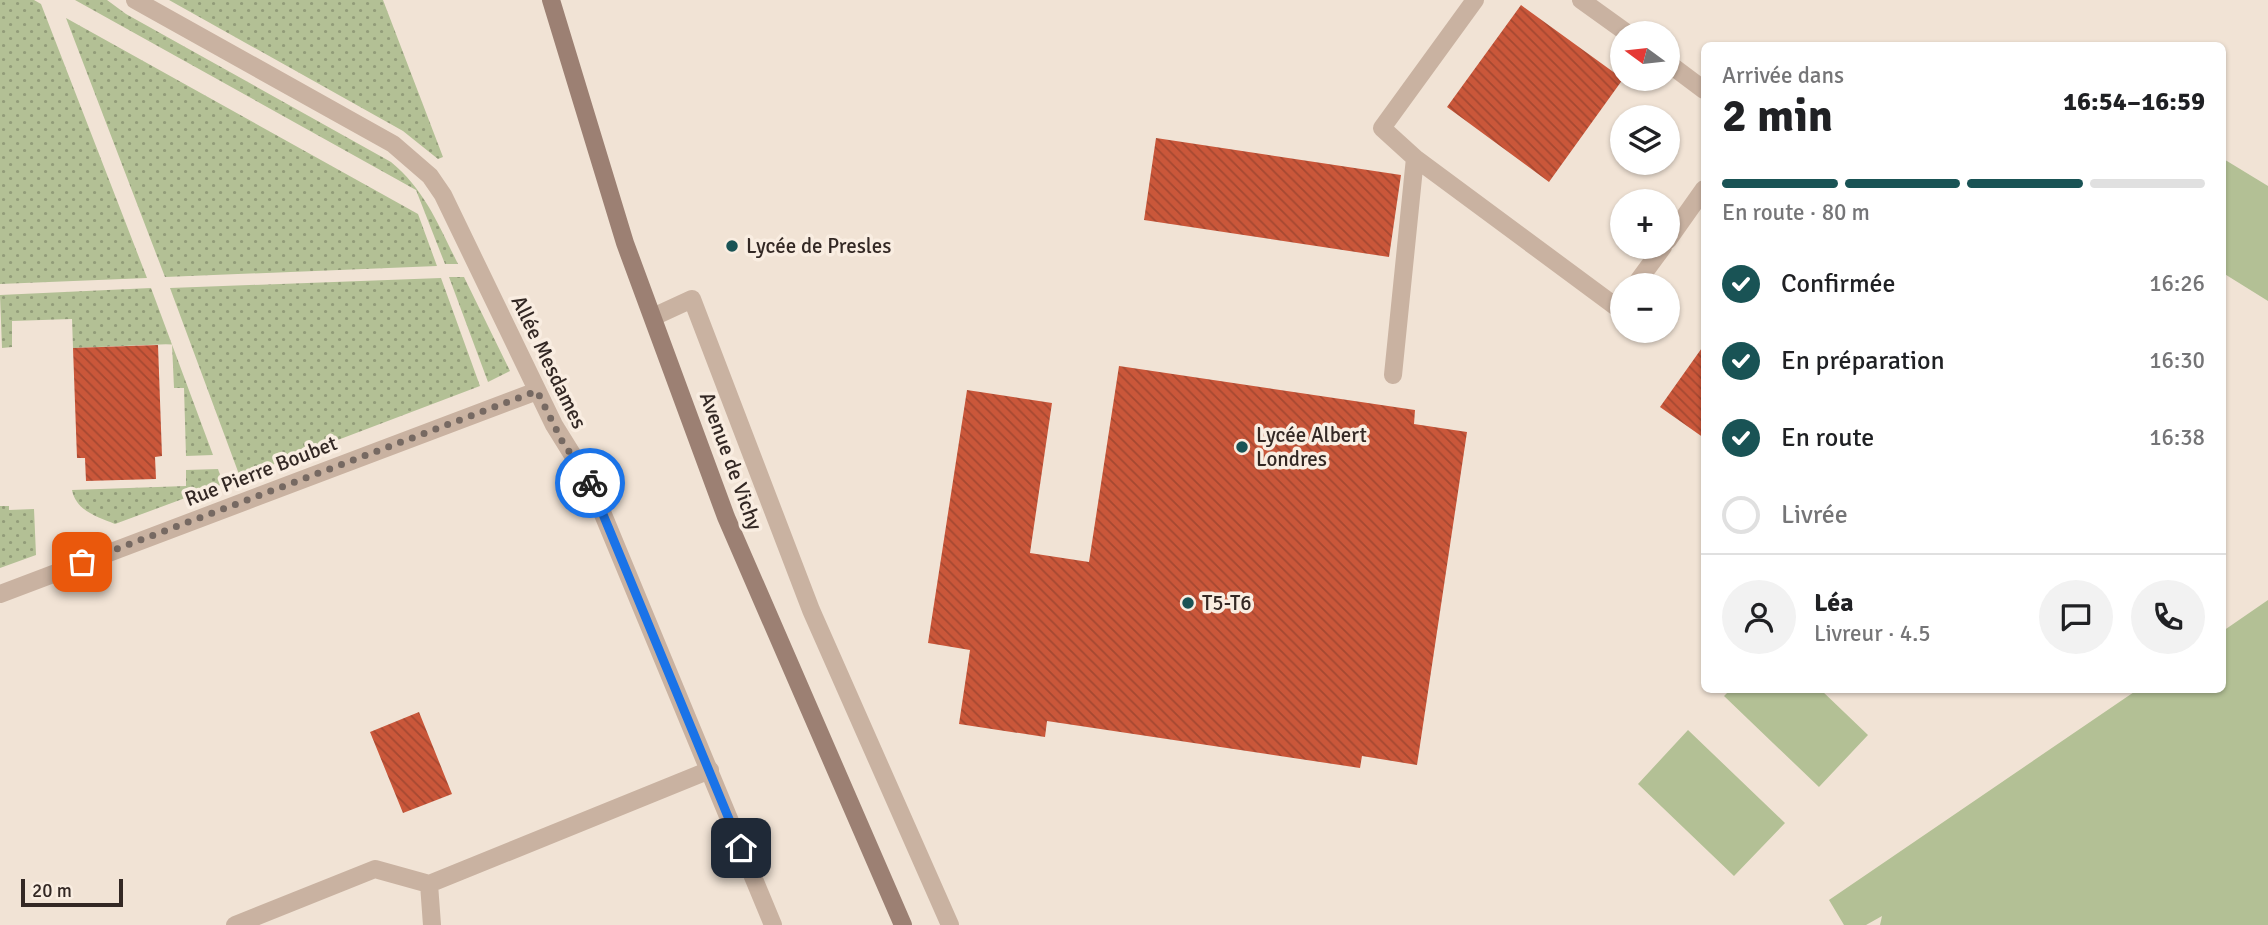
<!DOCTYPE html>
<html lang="fr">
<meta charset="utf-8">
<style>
body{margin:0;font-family:Signika,sans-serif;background:#f2f2f2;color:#202124;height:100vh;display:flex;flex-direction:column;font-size:26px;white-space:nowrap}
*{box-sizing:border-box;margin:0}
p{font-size:23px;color:#757577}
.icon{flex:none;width:38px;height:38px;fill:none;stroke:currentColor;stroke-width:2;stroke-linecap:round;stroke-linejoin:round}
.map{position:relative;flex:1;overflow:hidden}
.sheet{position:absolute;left:1701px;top:42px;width:525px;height:651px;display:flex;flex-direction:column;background:#fff;border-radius:10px;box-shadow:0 2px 5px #0004}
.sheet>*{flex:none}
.needle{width:46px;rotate:285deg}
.controls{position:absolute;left:1610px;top:21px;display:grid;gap:14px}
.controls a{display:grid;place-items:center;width:70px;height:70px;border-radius:50%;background:#fff;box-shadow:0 2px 5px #0004;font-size:35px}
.scale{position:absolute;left:21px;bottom:18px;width:102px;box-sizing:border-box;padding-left:7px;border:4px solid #332824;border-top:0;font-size:19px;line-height:24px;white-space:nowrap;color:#332824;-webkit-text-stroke:5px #f9ede1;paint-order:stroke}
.pin{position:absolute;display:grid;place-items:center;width:60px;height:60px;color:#fff;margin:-30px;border-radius:14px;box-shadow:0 4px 10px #0006}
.courier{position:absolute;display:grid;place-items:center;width:70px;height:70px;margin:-35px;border:5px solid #1a73e8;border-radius:50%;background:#fff;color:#222;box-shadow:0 2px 9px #0007}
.overview em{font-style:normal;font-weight:800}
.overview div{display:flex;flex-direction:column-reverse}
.overview{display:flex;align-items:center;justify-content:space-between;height:119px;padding:0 21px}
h1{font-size:46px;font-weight:800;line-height:52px}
.bar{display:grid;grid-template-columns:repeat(4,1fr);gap:10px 7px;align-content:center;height:84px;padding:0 21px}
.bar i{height:9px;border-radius:5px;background:#e0e0e0}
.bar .on{background:#195355}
.bar p{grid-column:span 4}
.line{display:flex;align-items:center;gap:18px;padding:0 21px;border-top:2px solid #e0e0e0}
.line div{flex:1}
.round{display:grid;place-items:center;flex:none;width:74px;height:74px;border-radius:37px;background:#f2f2f2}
ol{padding:0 21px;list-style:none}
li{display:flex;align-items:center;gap:21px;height:77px}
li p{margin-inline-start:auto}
li .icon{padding:7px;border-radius:50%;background:#195355;color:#fff;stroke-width:4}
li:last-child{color:#757577}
li i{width:38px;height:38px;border:4px solid #e0e0e0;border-radius:50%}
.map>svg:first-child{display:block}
</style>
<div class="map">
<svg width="2268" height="925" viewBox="0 0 2268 925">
<defs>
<pattern id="green-dots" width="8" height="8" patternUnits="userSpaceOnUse" patternTransform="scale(1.75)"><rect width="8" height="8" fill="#b3c095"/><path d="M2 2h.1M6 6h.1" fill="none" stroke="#929c79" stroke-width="1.8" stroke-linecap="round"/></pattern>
<pattern id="building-back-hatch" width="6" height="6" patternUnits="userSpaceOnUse" patternTransform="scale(1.75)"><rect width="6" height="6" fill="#ca573a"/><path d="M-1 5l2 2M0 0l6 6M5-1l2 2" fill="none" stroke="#a54831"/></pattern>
</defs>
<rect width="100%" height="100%" fill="#f1e3d5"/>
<path fill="url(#green-dots)" d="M0,0h34l7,4 106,274 -147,6z
M75,0h32l19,14 265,148c34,28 48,64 67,102h-13l-29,-74z
M169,0h214l60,157 -5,2 -35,-28z
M66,18l352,196 19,52 -272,11z
M449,277h15l46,94 -22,11z
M441,278l39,108 -240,91 -70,-189z
M151,288l62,167 -27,1 -2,-68h-10l-2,-44 -99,4 -1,-29 -60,2v26l-10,1 -2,-53z
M218,469l5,15 -108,40c-17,-7 -39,-13 -43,-34l114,-4v-16z
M0,506h9v4l25,-1 2,46 -36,13z"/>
<path fill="#b3c095" d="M2222,158l46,28v115l-45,-28z
M2268,600v325h-388l2,-9 -16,9h-22l-15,-25 308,-210h85l1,-59z
M1730,690h91l47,45 -49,52 -95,-91z
M1688,730l97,93 -51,53 -96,-92z"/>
<path fill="url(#building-back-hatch)" d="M1521,5l102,74 -74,103 -102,-75z
M1156,138l245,37 -12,82 -245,-37z
M158,345l4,111 -7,1 1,22 -70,2 -1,-23h-8l-4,-110z
M1704,345v93l-44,-31z
M1119,366l296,44 -1,14 53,8 -50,333 -55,-9 -2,12 -313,-47 -2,16 -86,-13 11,-74 -42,-7 39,-253 85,13 -22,150 59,9z
M419,712l33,82 -49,19 -33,-81z"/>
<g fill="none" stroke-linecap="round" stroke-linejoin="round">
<path stroke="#c9b2a1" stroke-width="18" d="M1475,0l-93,128 33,30 204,151 3,-5
M1581,0l46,33
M1668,63l36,27
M1668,240l36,-51
M1635,285l28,-38
M653,317l39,-18 119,311 139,315
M1393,375l22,-217
M429,884l3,41
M235,925l140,-56 54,15 281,-114"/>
<path stroke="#c9b2a1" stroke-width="18" d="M135,0l258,144 37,32 13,19 111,230 36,58 183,442
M0,594l537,-203"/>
<path stroke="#9c8073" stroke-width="18" d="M551,0l74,243 101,274 177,408"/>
</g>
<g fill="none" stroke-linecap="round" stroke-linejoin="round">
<path stroke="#766962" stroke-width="7" stroke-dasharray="0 12.6" d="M82,562l455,-171 25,50 28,42"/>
<path stroke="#1a73e8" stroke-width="9" d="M590,483l151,365"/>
</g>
<g fill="#195355" stroke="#f9ede1" stroke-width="2.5">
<circle cx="732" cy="246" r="7"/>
<circle cx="1242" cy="447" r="7"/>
<circle cx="1188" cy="603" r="7"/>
</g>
<g text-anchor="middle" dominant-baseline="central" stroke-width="7" stroke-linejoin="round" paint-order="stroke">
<g font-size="21" fill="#332824" stroke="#f9ede1" text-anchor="start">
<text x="746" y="246">Lycée de Presles</text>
<text x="1256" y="435">Lycée Albert<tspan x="1256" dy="24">Londres</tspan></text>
<text x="1202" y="603">T5-T6</text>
</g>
<g font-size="21" fill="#332824" stroke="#f9ede1">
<text transform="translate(549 362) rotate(64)">Allée Mesdames</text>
<text transform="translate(731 461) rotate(70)">Avenue de Vichy</text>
<text transform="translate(261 471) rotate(-21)">Rue Pierre Boubet</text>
</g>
</g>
</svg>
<div class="controls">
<a><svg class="needle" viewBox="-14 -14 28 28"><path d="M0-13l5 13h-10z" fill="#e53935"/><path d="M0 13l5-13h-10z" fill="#757577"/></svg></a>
<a><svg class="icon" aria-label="layers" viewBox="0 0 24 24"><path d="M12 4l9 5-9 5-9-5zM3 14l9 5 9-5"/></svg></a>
<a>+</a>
<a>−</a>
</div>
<div class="scale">20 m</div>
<div class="pin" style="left:82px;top:562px;background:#ea580c"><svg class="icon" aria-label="bag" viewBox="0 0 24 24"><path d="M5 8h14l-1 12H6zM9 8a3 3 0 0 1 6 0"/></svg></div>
<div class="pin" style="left:741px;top:848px;background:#1f2937"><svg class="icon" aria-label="home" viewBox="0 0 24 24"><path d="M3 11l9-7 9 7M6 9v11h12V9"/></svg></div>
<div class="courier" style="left:590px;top:483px"><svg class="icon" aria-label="bike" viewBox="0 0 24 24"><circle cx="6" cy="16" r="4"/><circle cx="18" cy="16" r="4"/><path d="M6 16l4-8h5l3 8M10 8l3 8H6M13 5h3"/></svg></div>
<section class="sheet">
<div class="overview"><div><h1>2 min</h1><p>Arrivée dans</p></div><em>16:54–16:59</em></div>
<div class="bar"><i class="on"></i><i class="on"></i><i class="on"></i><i></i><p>En route · 80 m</p></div>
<ol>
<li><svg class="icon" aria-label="check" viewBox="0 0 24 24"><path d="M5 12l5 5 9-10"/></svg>Confirmée<p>16:26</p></li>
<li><svg class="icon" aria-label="check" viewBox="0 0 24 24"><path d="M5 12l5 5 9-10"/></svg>En préparation<p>16:30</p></li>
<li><svg class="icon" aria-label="check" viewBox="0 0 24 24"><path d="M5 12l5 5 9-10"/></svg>En route<p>16:38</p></li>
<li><i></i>Livrée</li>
</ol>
<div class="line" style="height:126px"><a class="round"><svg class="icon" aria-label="person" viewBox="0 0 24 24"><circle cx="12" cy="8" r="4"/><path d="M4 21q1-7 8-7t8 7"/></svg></a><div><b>Léa</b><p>Livreur · 4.5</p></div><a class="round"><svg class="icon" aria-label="chat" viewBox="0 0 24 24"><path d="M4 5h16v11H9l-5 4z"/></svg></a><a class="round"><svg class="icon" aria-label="phone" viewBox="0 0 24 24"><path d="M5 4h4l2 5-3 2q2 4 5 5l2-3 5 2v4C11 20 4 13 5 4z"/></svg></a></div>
</section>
</div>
